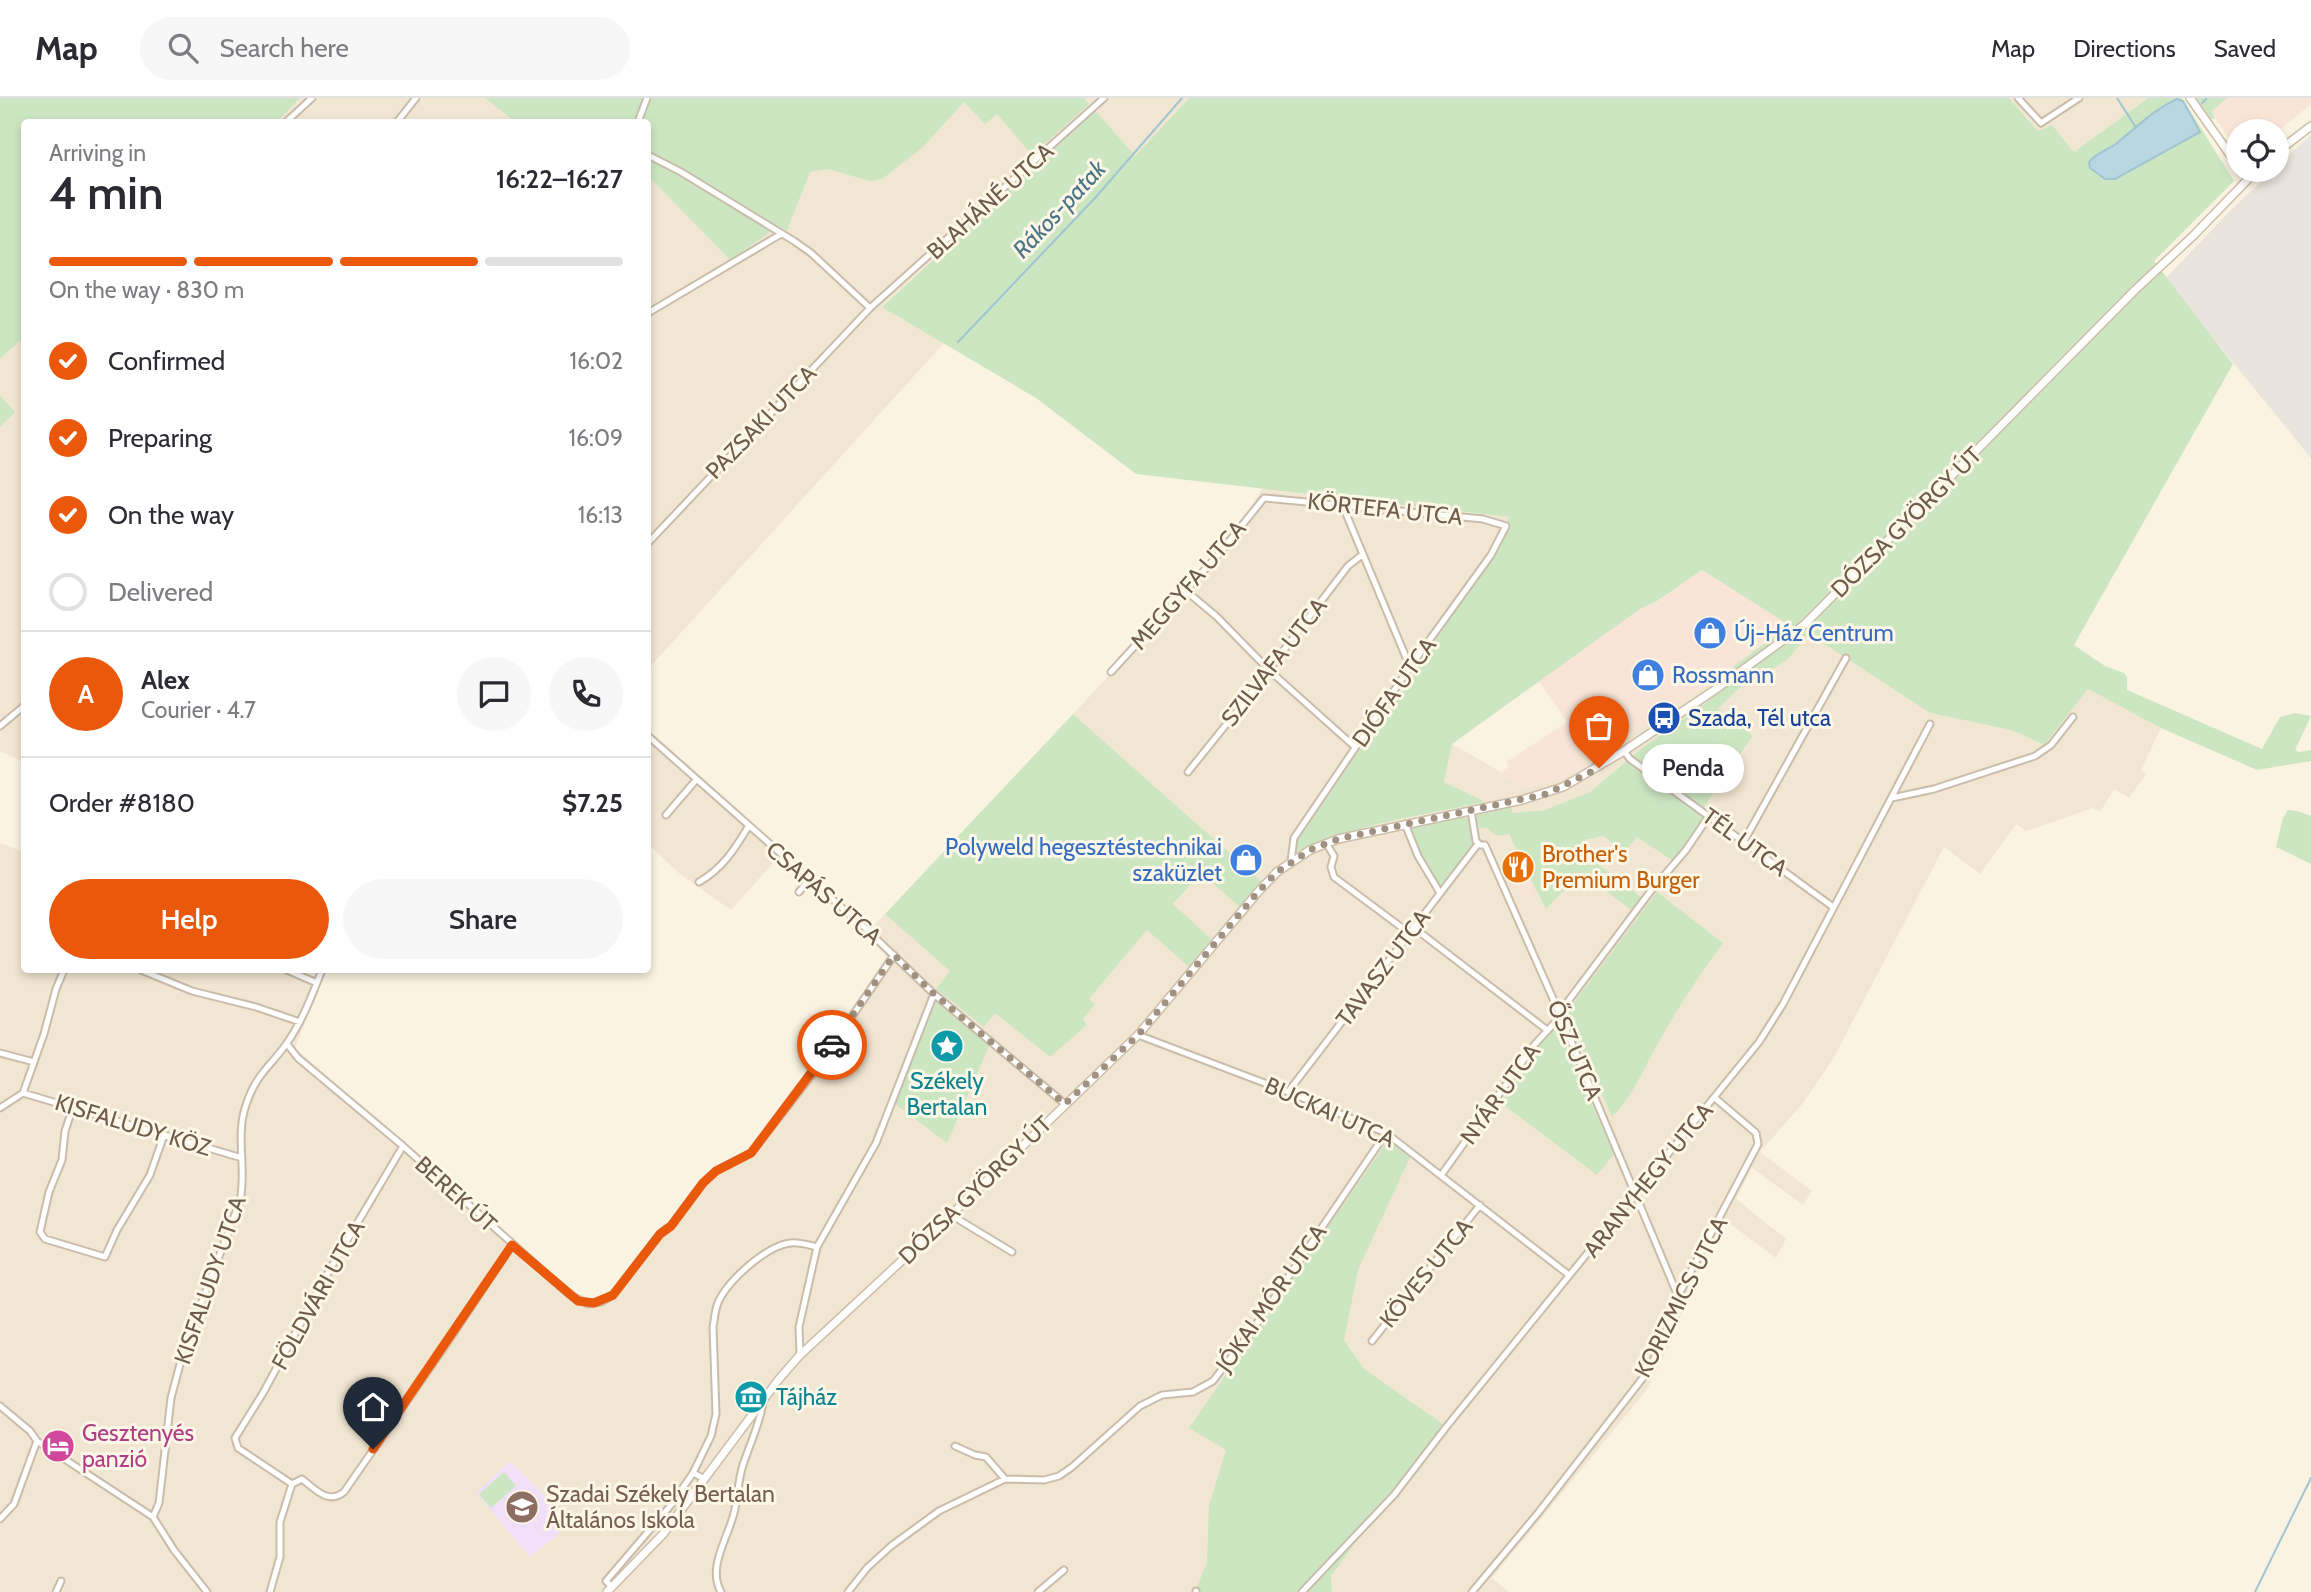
<!DOCTYPE html>
<meta charset="utf-8">
<style>
body{margin:0;font-family:Cabin,sans-serif;background:#f7f7f7;color:#2b2b33;height:100vh;display:flex;flex-direction:column;font-size:26px;white-space:nowrap}
*{box-sizing:border-box;margin:0}
p{font-size:23px;color:#7c7c81}
.icon{flex:none;width:38px;height:38px;fill:none;stroke:currentColor;stroke-width:2;stroke-linecap:round;stroke-linejoin:round}
.map{position:relative;flex:1;overflow:hidden}
.details{position:absolute;left:21px;top:21px;width:630px;height:854px;display:flex;flex-direction:column;background:#fff;border-radius:7px;box-shadow:0 4px 10px #0003}
.details>*{flex:none}
.controls{position:absolute;left:2226px;top:21px;display:grid;gap:14px}
.controls a{display:grid;place-items:center;width:63px;height:63px;border-radius:50%;background:#fff;box-shadow:0 4px 10px #0003;font-size:35px}
.pin{position:absolute;display:grid;place-items:center;width:60px;height:60px;color:#fff;margin:-72px -30px;border-radius:50% 50% 50% 0;rotate:-45deg;box-shadow:0 0 7px #0007}
.pin .icon{rotate:45deg}
.courier{position:absolute;display:grid;place-items:center;width:70px;height:70px;margin:-35px;border:5px solid #ea580c;border-radius:50%;background:#fff;color:#222;box-shadow:0 2px 9px #0007}
.bubble{position:absolute;height:49px;border-radius:24px;background:#fff;box-shadow:0 4px 10px #0003;font-size:23px;font-weight:600;line-height:49px;text-align:center}
.headline em{font-style:normal;font-weight:600}
.headline div{display:flex;flex-direction:column-reverse}
.headline{display:flex;align-items:center;justify-content:space-between;height:119px;padding:0 28px}
h1{font-size:46px;font-weight:600;line-height:52px}
.bar{display:grid;grid-template-columns:repeat(4,1fr);gap:10px 7px;align-content:center;height:84px;padding:0 28px}
.bar i{height:9px;border-radius:5px;background:#e1e1e2}
.bar .selected{background:#ea580c}
.bar p{grid-column:span 4}
.line{display:flex;align-items:center;gap:18px;padding:0 28px;border-top:2px solid #e1e1e2}
.line div{flex:1}
.round{display:grid;place-items:center;flex:none;width:74px;height:74px;border-radius:37px;background:#f7f7f7}
ol{padding:0 28px;list-style:none}
li{display:flex;align-items:center;gap:21px;height:77px}
li p{margin-inline-start:auto}
li .icon{padding:7px;border-radius:50%;background:#ea580c;color:#fff;stroke-width:4}
li:last-child{color:#7c7c81}
li i{width:38px;height:38px;border:4px solid #e1e1e2;border-radius:50%}
.button{display:flex;gap:14px;margin-top:auto;padding:14px 28px}
.button a{flex:1;height:80px;border-radius:42px;background:#ea580c;color:#fff;font-size:28px;font-weight:600;line-height:80px;text-align:center}
.button a+a{background:#f7f7f7;color:#2b2b33}
header{display:flex;align-items:center;gap:42px;box-sizing:border-box;height:98px;padding:0 35px;background:#fff;border-bottom:2px solid #e1e1e2}
header strong{font-size:33px}
nav{display:flex;gap:38px;margin-inline-start:auto;font-size:24px}
.search{width:490px;height:63px;background:#f7f7f7;display:flex;align-items:center;gap:18px;box-sizing:border-box;padding:0 24px;border-radius:38px;color:#7c7c81;font-size:26px}
.map>svg:first-child{display:block}
</style>
<header>
<strong>Map</strong>
<div class="search"><svg class="icon" aria-label="search" viewBox="0 0 24 24"><circle cx="10" cy="10" r="6"/><path d="M15 15l6 6"/></svg>Search here</div>
<nav><a>Map</a><a>Directions</a><a>Saved</a></nav>
</header>
<div class="map">
<svg width="2311" height="1494" viewBox="0 0 2311 1494">
<rect width="100%" height="100%" fill="#faf3e2"/>
<path fill="#f1e6d1" d="M300,0h185l30,24h-238z
M1084,0h105l-54,58 -41,-46 -212,196 62,37 -296,326v-493l82,84 49,-34 8,5 23,-59 18,-3 41,12 96,-79 124,1z
M2009,0h139l-74,54 -22,-27 -14,6z
M24,239v425l-24,-11v-324l14,-15 -14,-17v-36z
M1263,390l246,29 -18,38 -73,116 -49,73 -10,6 -61,89 -2,12 24,-11 46,-13 117,-24 -39,-21 8,-38 49,28 20,16 41,-9 157,-102 6,8 -18,17 -65,46 -52,44 -31,14 -26,6 14,96 35,-37 61,26 -58,-43v-14l19,-4 33,1 36,23 31,-53 49,-70 -36,-28 20,-19 50,-30 22,-26 121,79 81,17 32,15 45,-56 73,39 -20,42 5,4 -17,24 -15,-9 -14,23 -7,-4 -67,23 -10,-7 -36,50 -36,-27 -111,212 -30,44 -43,49 52,39 -9,14 -51,-37 -16,31 50,40 -10,19 -51,-38 -35,69 -18,51 -26,51 -154,187 17,14h-1509v-749l24,9v118h269l27,13 -25,65 288,254 10,4 14,-3 7,-5 99,-127 35,-15 23,-25 120,-171 -27,-25 21,-21 66,57 -14,18 48,37 10,-14 55,45 36,-33 -3,-5 6,-20 58,-69 43,38 -17,-64 28,-32 59,9 -187,-167 144,-155z
M648,631l136,122 -53,59 -51,-36 -32,-30z"/>
<path fill="#f9e5d7" d="M2227,0h84v6l-34,28 -39,-1v20l-26,-37v-3z
M1702,472l88,55 -71,52 -157,102 -41,9 -20,-16 8,-5 -3,-5 61,-40 -28,-41 101,-72 17,-8z
M1524,771l10,24 -11,5 -11,-24z"/>
<path fill="#e9e4dd" d="M2311,37v323l-146,-179 61,-64 47,-45h4v-4z"/>
<path fill="#f0dff6" d="M510,1363l60,61 -15,15 -25,20 -54,-64z"/>
<path fill="#cde6c2" d="M0,0h300l-23,24h-253v215l-24,22z
M485,0h599l5,6 -57,51 -35,-41 -12,10 -21,-22 -42,46 -40,31 -13,2 -41,-12 -18,3 -23,59 -8,-5 -49,34 -82,-84v-54h-133z
M1189,0h820l29,33 14,-6 22,27 74,-54h34l52,83 -80,80 79,103 -159,281 31,21 19,7 3,4v13l135,59 18,-32 15,-4 16,3 -16,34 4,2 12,-2v11l-54,9 -96,-42 -73,-39 -44,56 -33,-15 -81,-17 -121,-79 -22,26 -50,30 -19,19 35,27 -49,71v15l-31,39 -36,-24 -14,16 -19,-17 -19,4v14l58,44 -11,13 -50,-39 -36,37 -37,-75 -12,2 -11,-8h-6l-4,-5v-6l4,-4 31,-7 2,7 32,-3 45,-18 52,-44 65,-46 18,-17 -6,-8 70,-52 -87,-55 -45,31 -17,8 -188,135 -8,38 41,20c-63,14 -130,22 -189,50l2,-13 61,-89 10,-7 122,-188 18,-38 -373,-43 -100,-76 -154,-91 213,-197 40,46z
M2195,0h32l-15,13 3,8h-7z
M0,297l15,17 -15,15z
M1073,616l188,167 -21,26 -39,-34 -28,31 38,35 -21,29 -43,-38 -58,69 6,5 -12,15 4,6 -37,32 -55,-44 -11,14 -48,-38 14,-18 -65,-57z
M2288,712l9,1 14,5v48l-35,-17 7,-29z
M1463,718l8,6 2,24 -29,38 -6,2 -27,-47 -2,-11z
M1657,794l66,51c-24,32 -45,65 -65,100 -16,28 -23,50 -46,74l-46,-104z
M934,900l57,44 -44,101 -53,-40z
M1557,927l57,129 -17,21 -96,-72 42,-63z
M1388,1042l23,15 -53,115 -14,70 20,29 86,60 -61,68 -58,79 1,16h-137l12,-30 2,-56 17,-56 -37,-22z
M504,1374l12,14 -25,22 -12,-14z"/>
<path fill="#b9d7e1" stroke="#a0c4d2" stroke-width="2" d="M2177,1l6,2 17,31 -85,47h-10l-15,-11 -1,-6c7,-9 19,-12 28,-19 20,-16 36,-33 60,-44z"/>
<g fill="none" stroke-linecap="round" stroke-linejoin="round">
<path stroke="#a0c4d2" stroke-width="2" d="M2117,0l18,28
M2202,5l5,-5
M958,244l137,-144 87,-100
M2255,1494l56,-114"/>
<defs>
<path id="street" d="M2018,0l23,25 38,-25
M286,24l26,-24
M397,24l19,-24
M638,24l9,-24
M648,57l33,17 113,69 17,12 59,55
M648,215l133,-79
M1342,406l68,163
M648,445l222,-235 234,-210
M1186,493l30,25 53,54 86,77
M1111,574l107,-117 46,-57 219,21 23,7 -15,29 -81,112 -116,171 -3,23
M0,628l24,-20
M648,638l218,193 68,65 131,110
M1624,653l6,8 203,148
M1188,674l57,-71 103,-135 14,-11
M1892,700l42,-9 101,-33 16,-11 22,-28
M1471,713l5,30 4,4h5l73,165 120,286
M666,717l30,-35
M1405,726l13,32 22,37
M1744,743l102,-183
M1326,745l8,13 -3,11 3,10 75,56
M699,784c23,-13 36,-33 49,-55
M799,794l10,-12
M1413,829l134,103
M141,872l51,21 64,16 44,15
M287,872l30,13
M1558,912l8,-6 84,-112 36,-42 23,-34
M1138,937l150,57 98,41 183,142
M287,946l11,14 105,88 167,149 18,9 13,-2 12,-7 47,-61 11,-8 32,-43 13,-12 35,-18 61,-78 82,-120
M0,955l34,9
M1288,994l190,-248
M23,995l219,65
M73,1009l-8,24 -3,29 -13,32 -9,40 5,7 60,18 12,-27 33,-55 14,-40
M0,1010l23,-15 21,-59 12,-45 8,-19
M1442,1076l93,-130 26,-28
M951,1117l61,37
M1372,1243l108,-136
M800,1257l-1,-28 18,-80 59,-104 58,-149
M0,1308l30,25 7,10 116,76 21,33 33,42
M955,1348l20,9 11,2 19,22
M705,1381l-12,-6 18,-37 5,-22 -3,-87c2,-11 2,-22 9,-32 12,-19 45,-49 68,-52 9,-1 19,2 27,4
M292,1386l-54,-36 -3,-10 28,-45 66,-122 74,-125
M153,1419l6,-14 12,-105 13,-49 56,-148c7,-32 -5,-65 6,-96 10,-31 24,-38 41,-62 16,-23 25,-48 35,-73
M0,1421l14,-15 23,-63
M612,1489l-6,-6 65,-76 22,-32
M56,1494l5,-11
M270,1494l10,-35v-35l12,-38 10,-5c13,10 26,26 42,13l103,-149 65,-98
M721,1494c-14,-25 7,-54 13,-79 4,-16 4,-33 9,-48 7,-22 17,-41 20,-63
M848,1494l19,-24 24,-22 48,-35 66,-32 39,1 15,-4 13,-9 68,-61 22,-11 31,-3 20,-11 40,-52 133,-196
M1038,1494l26,-22
M1196,1494v-1
M1302,1494l92,-97 53,-69 312,-384 24,-38 147,-280
M1472,1494l66,-79 111,-143 27,-61 2,-13 80,-152 -2,-11 -41,-35"/>
<path id="secondary" d="M2190,0l48,68
M2277,54l34,-26
M607,1494l57,-59 115,-154 21,-24 151,-140 187,-180 120,-143 19,-20 33,-22 28,-11 184,-39 41,-13 61,-36 95,-64 85,-62 331,-335 58,-54 64,-66"/>
</defs>
<use href="#street" stroke="#c9bcaa" stroke-width="9"/>
<use href="#secondary" stroke="#cdbda9" stroke-width="10"/>
<use href="#street" stroke="#fff" stroke-width="5"/>
<use href="#secondary" stroke="#fff" stroke-width="7"/>
</g>
<g fill="none" stroke-linecap="round" stroke-linejoin="round">
<path stroke="#a09180" stroke-width="7" stroke-dasharray="0 12.6" d="M832,947l62,-90 40,39 131,110 73,-69 120,-143 19,-20 33,-22 28,-11 208,-45 53,-26"/>
<path stroke="#ea580c" stroke-width="9" d="M373,1351l139,-204 66,56 16,2 19,-8 47,-61 11,-8 32,-43 13,-12 35,-18 81,-108"/>
</g>
<defs>
<symbol id="shop-disc" viewBox="-11 -11 22 22"><circle r="9.5" fill="#3f7fe0" stroke="#fdf7e8"/><path d="M-5-2.5h2.3a2.7 3.5 0 0 1 5.4 0H5L5.5 6h-11ZM-1.5-2.5h3a1.5 2.3 0 0 0-3 0Z" fill="#fff"/></symbol>
<symbol id="bus-disc" viewBox="-11 -11 22 22"><circle r="9.5" fill="#1a4fb4" stroke="#fdf7e8"/><path d="M-5-6H5V4H4V6H2V4H-2V6H-4V4H-5ZM-3.5-4V0h7V-4ZM-3.5 1.2v1.5H-2V1.2ZM2 1.2v1.5H3.5V1.2Z" fill="#fff"/></symbol>
<symbol id="restaurant-disc" viewBox="-11 -11 22 22"><circle r="9.5" fill="#e8710a" stroke="#fdf7e8"/><path d="M-5-6h1v4h1v-4h1v4h1v-4h1v5L-1.5 .5V6h-2V.5L-5-1ZM5-6V6H3V1.5H1.5Q1.5-4 5-6Z" fill="#fff"/></symbol>
<symbol id="sight-disc" viewBox="-11 -11 22 22"><circle r="9.5" fill="#0f9aa8" stroke="#fdf7e8"/><path d="M0-6L1.8-2.2L6-1.7L2.9 1.2L3.7 5.4L0 3.3L-3.7 5.4L-2.9 1.2L-6-1.7L-1.8-2.2Z" fill="#fff"/></symbol>
<symbol id="museum-disc" viewBox="-11 -11 22 22"><circle r="9.5" fill="#0f9aa8" stroke="#fdf7e8"/><path d="M0-6L6-3V-2H-6V-3ZM-5-1h2V3h-2ZM-1-1h2V3h-2ZM3-1h2V3H3ZM-6 4H6V6H-6Z" fill="#fff"/></symbol>
<symbol id="hotel-disc" viewBox="-11 -11 22 22"><circle r="9.5" fill="#d1479c" stroke="#fdf7e8"/><path d="M-6-4.5h1.5V1H6V5H4.5V3h-9V5H-6ZM-4 0a1.8 1.8 0 1 1 3.6 0ZM.5 0V-2.5h3Q6-2.5 6 0Z" fill="#fff"/></symbol>
<symbol id="school-disc" viewBox="-11 -11 22 22"><circle r="9.5" fill="#8d6e63" stroke="#fdf7e8"/><path d="M0-5L7-2L0 1L-7-2ZM-4 1L0 2.5L4 1V4Q0 6-4 4Z" fill="#fff"/></symbol>
</defs>
<g fill-rule="evenodd">
<use href="#shop-disc" x="1691" y="516" width="38" height="38"/>
<use href="#shop-disc" x="1629" y="558" width="38" height="38"/>
<use href="#bus-disc" x="1645" y="601" width="38" height="38"/>
<use href="#shop-disc" x="1227" y="743" width="38" height="38"/>
<use href="#restaurant-disc" x="1499" y="750" width="38" height="38"/>
<use href="#sight-disc" x="928" y="929" width="38" height="38"/>
<use href="#museum-disc" x="732" y="1280" width="38" height="38"/>
<use href="#hotel-disc" x="39" y="1329" width="38" height="38"/>
<use href="#school-disc" x="503" y="1390" width="38" height="38"/>
</g>
<g text-anchor="middle" dominant-baseline="central" stroke-width="6" stroke-linejoin="round" paint-order="stroke">
<g font-size="23" fill="#6f5c4b" stroke="#fdf7e8">
<text transform="translate(990 103) rotate(-42)">BLAHÁNÉ UTCA</text>
<text transform="translate(761 324) rotate(-46)">PAZSAKI UTCA</text>
<text transform="translate(1385 411) rotate(6)">KÖRTEFA UTCA</text>
<text transform="translate(1906 424) rotate(-45)">DÓZSA GYÖRGY ÚT</text>
<text transform="translate(1188 487) rotate(-49)">MEGGYFA UTCA</text>
<text transform="translate(1274 564) rotate(-52)">SZILVAFA UTCA</text>
<text transform="translate(1394 594) rotate(-55)">DIÓFA UTCA</text>
<text transform="translate(1745 744) rotate(36)">TÉL UTCA</text>
<text transform="translate(824 795) rotate(41)">CSAPÁS UTCA</text>
<text transform="translate(1383 870) rotate(-53)">TAVASZ UTCA</text>
<text transform="translate(1575 952) rotate(67)">ŐSZ UTCA</text>
<text transform="translate(1500 996) rotate(-54)">NYÁR UTCA</text>
<text transform="translate(1330 1014) rotate(24)">BUCKAI UTCA</text>
<text transform="translate(133 1027) rotate(17)">KISFALUDY KÖZ</text>
<text transform="translate(1648 1082) rotate(-51)">ARANYHEGY UTCA</text>
<text transform="translate(975 1092) rotate(-44)">DÓZSA GYÖRGY ÚT</text>
<text transform="translate(456 1096) rotate(42)">BEREK ÚT</text>
<text transform="translate(1426 1175) rotate(-51)">KÖVES UTCA</text>
<text transform="translate(210 1182) rotate(-71)">KISFALUDY UTCA</text>
<text transform="translate(318 1197) rotate(-61)">FÖLDVÁRI UTCA</text>
<text transform="translate(1681 1199) rotate(-63)">KORIZMICS UTCA</text>
<text transform="translate(1271 1200) rotate(-55)">JÓKAI MÓR UTCA</text>
</g>
<g font-size="23" fill="#366cbe" stroke="#fdf7e8" text-anchor="start">
<text x="1734" y="535">Új-Ház Centrum</text>
<text x="1672" y="577">Rossmann</text>
<text x="1222" y="749" text-anchor="end">Polyweld hegesztéstechnikai<tspan x="1222" dy="26">szaküzlet</tspan></text>
</g>
<g font-size="23" fill="#164399" stroke="#fdf7e8" text-anchor="start">
<text x="1688" y="620">Szada, Tél utca</text>
</g>
<g font-size="23" fill="#c56008" stroke="#fdf7e8" text-anchor="start">
<text x="1542" y="756">Brother's<tspan x="1542" dy="26">Premium Burger</tspan></text>
</g>
<g font-size="23" fill="#0d838f" stroke="#fdf7e8">
<text x="947" y="983">Székely<tspan x="947" dy="26">Bertalan</tspan></text>
<text x="776" y="1299" text-anchor="start">Tájház</text>
</g>
<g font-size="23" fill="#b23c85" stroke="#fdf7e8" text-anchor="start">
<text x="82" y="1335">Gesztenyés<tspan x="82" dy="26">panzió</tspan></text>
</g>
<g font-size="23" fill="#785e54" stroke="#fdf7e8" text-anchor="start">
<text x="546" y="1396">Szadai Székely Bertalan<tspan x="546" dy="26">Általános Iskola</tspan></text>
</g>
<g font-size="24" font-style="italic" fill="#4a7688" stroke="#fdf7e8">
<text transform="translate(1059 111) rotate(-47)">Rákos-patak</text>
</g>
</g>
</svg>
<div class="controls">
<a><svg class="icon" aria-label="locate" viewBox="0 0 24 24"><circle cx="12" cy="12" r="6"/><path d="M12 2v4M12 18v4M2 12h4M18 12h4"/></svg></a>
</div>
<div class="pin" style="left:1599px;top:670px;background:#ea580c"><svg class="icon" aria-label="bag" viewBox="0 0 24 24"><path d="M5 8h14l-1 12H6zM9 8a3 3 0 0 1 6 0"/></svg></div>
<div class="pin" style="left:373px;top:1351px;background:#1f2937"><svg class="icon" aria-label="home" viewBox="0 0 24 24"><path d="M3 11l9-7 9 7M6 9v11h12V9"/></svg></div>
<div class="courier" style="left:832px;top:947px"><svg class="icon" aria-label="car" viewBox="0 0 24 24"><path d="M5 17H2v-5l4-1 3-4h7l3 4 3 1v5h-3M9 17h6M6 11h13"/><circle cx="7" cy="17" r="2"/><circle cx="17" cy="17" r="2"/></svg></div>
<div class="bubble" style="left:1642px;top:646px;width:102px">Penda</div>
<section class="details">
<div class="headline"><div><h1>4 min</h1><p>Arriving in</p></div><em>16:22–16:27</em></div>
<div class="bar"><i class="selected"></i><i class="selected"></i><i class="selected"></i><i></i><p>On the way · 830 m</p></div>
<ol>
<li><svg class="icon" aria-label="check" viewBox="0 0 24 24"><path d="M5 12l5 5 9-10"/></svg>Confirmed<p>16:02</p></li>
<li><svg class="icon" aria-label="check" viewBox="0 0 24 24"><path d="M5 12l5 5 9-10"/></svg>Preparing<p>16:09</p></li>
<li><svg class="icon" aria-label="check" viewBox="0 0 24 24"><path d="M5 12l5 5 9-10"/></svg>On the way<p>16:13</p></li>
<li><i></i>Delivered</li>
</ol>
<div class="line" style="height:126px"><b class="round" style="background:#ea580c;color:#fff">A</b><div><b>Alex</b><p>Courier · 4.7</p></div><a class="round"><svg class="icon" aria-label="chat" viewBox="0 0 24 24"><path d="M4 5h16v11H9l-5 4z"/></svg></a><a class="round"><svg class="icon" aria-label="phone" viewBox="0 0 24 24"><path d="M5 4h4l2 5-3 2q2 4 5 5l2-3 5 2v4C11 20 4 13 5 4z"/></svg></a></div>
<div class="line" style="height:91px"><div>Order #8180</div><b>$7.25</b></div>
<div class="button"><a>Help</a><a>Share</a></div>
</section>
</div>
